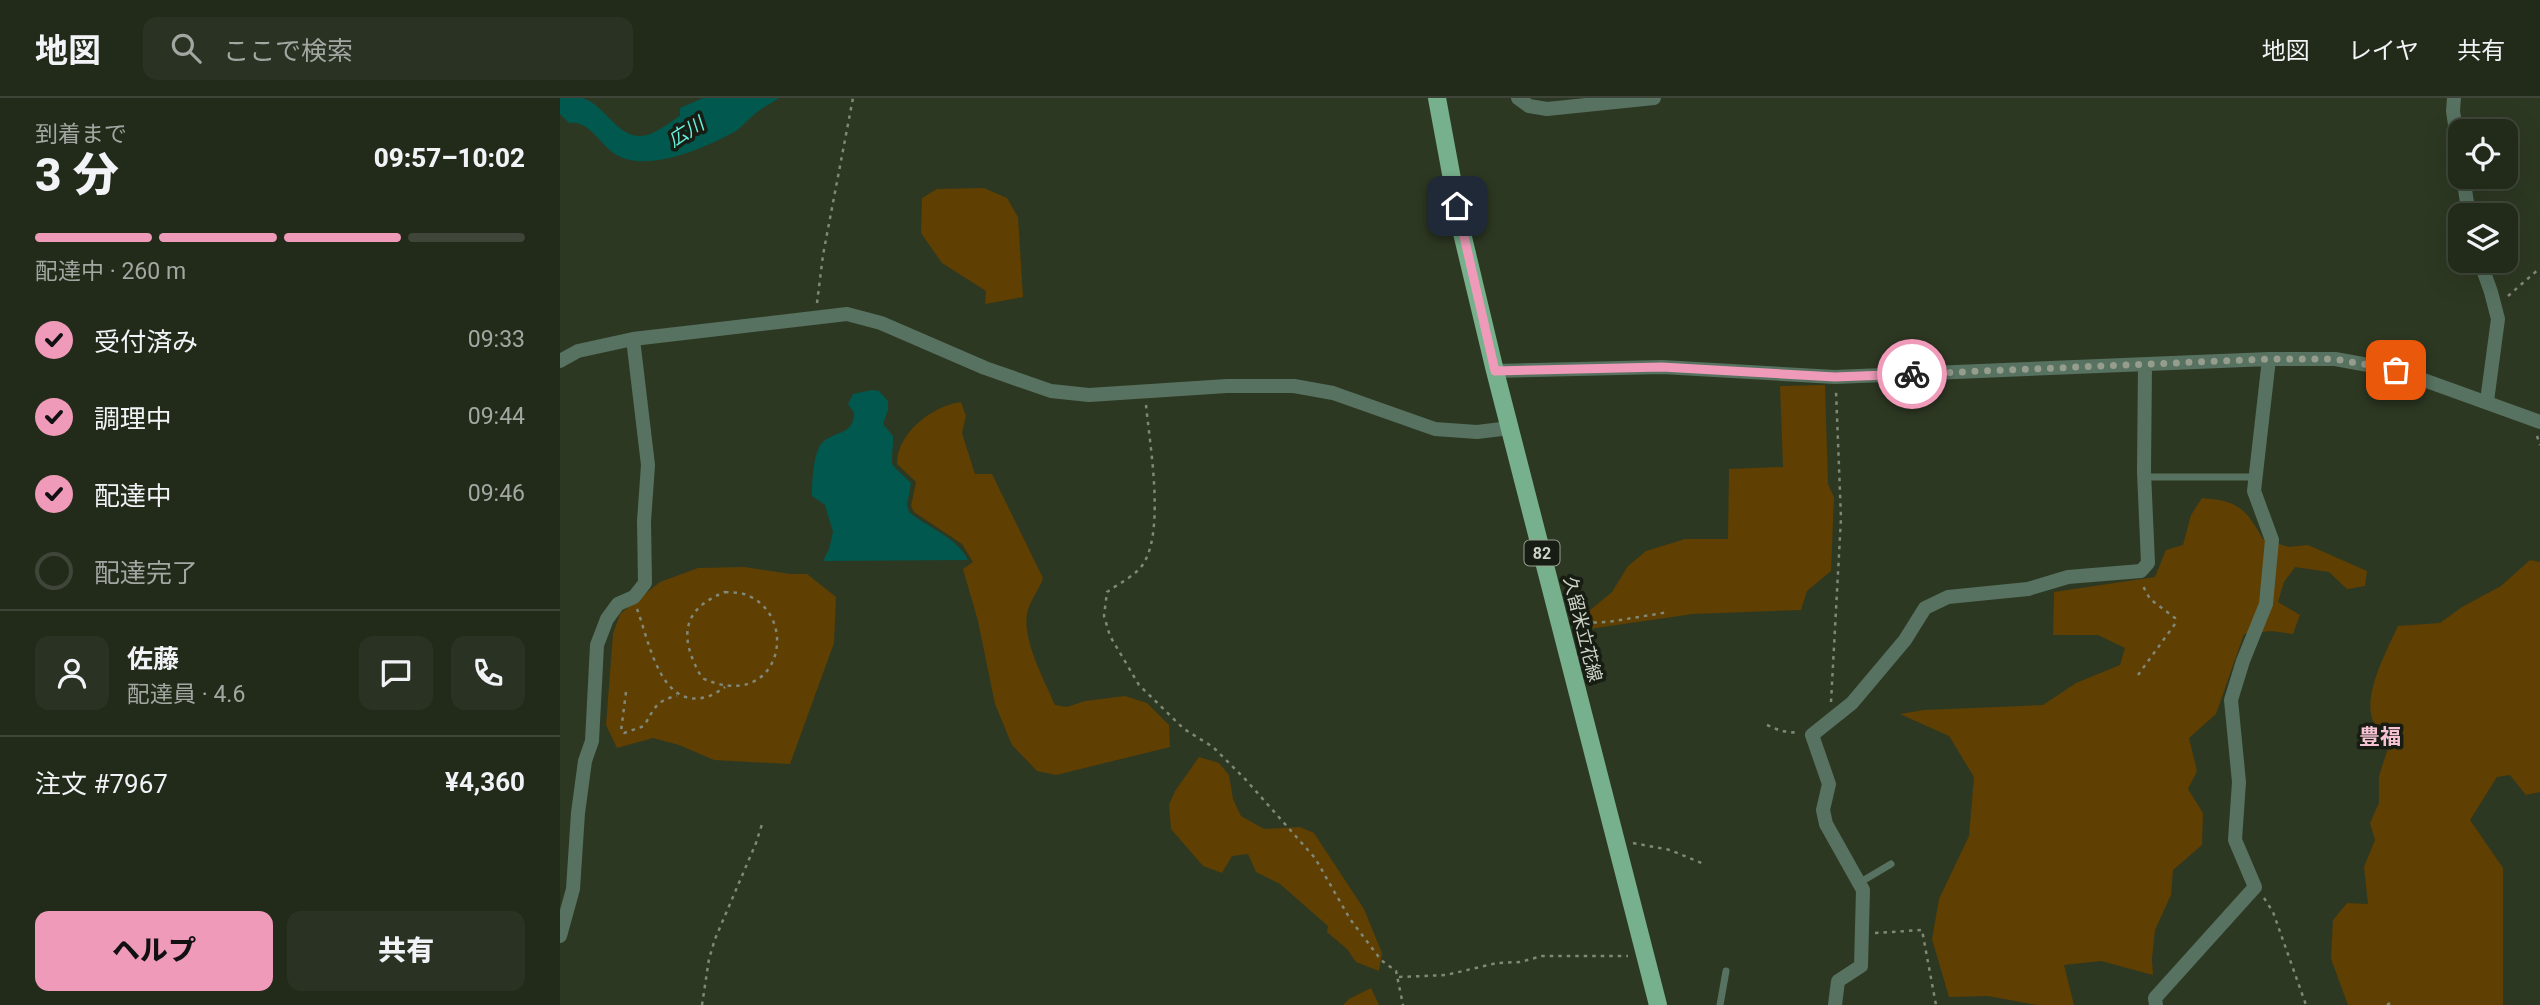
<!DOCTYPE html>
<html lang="ja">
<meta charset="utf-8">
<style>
body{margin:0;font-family:Roboto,"Noto Sans JP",sans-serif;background:#2a3223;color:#f1f3f6;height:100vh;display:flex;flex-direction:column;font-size:26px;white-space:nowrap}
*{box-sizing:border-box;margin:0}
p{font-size:23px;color:#a2a7a2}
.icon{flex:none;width:38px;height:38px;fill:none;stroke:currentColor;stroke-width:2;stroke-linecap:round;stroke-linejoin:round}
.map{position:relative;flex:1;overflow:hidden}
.details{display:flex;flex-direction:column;background:#222a1a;width:560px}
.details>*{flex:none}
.controls{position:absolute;left:1888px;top:21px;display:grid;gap:14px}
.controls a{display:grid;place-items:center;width:70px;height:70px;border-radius:14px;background:#222a1a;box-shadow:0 7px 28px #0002,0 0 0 2px #3f4639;font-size:35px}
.pin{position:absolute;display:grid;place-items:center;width:60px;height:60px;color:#fff;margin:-30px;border-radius:14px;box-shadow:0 4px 10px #0006}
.courier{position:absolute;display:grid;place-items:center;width:70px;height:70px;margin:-35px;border:5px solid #ef9ab8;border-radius:50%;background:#fff;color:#222;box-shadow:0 2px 9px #0007}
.overview em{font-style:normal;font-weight:800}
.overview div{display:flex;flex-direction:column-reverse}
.overview{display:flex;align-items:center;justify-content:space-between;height:119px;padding:0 35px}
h1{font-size:46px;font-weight:800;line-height:52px}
.bar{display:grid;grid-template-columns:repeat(4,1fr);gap:10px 7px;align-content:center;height:84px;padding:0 35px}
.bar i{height:9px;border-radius:5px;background:#3f4639}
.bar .selected{background:#ef9ab8}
.bar p{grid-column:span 4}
.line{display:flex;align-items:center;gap:18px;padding:0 35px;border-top:2px solid #3f4639}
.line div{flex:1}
.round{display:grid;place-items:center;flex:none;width:74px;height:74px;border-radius:14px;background:#2a3223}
ol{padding:0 35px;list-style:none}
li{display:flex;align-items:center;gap:21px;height:77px}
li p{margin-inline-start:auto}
li .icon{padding:7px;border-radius:50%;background:#ef9ab8;color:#111;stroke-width:4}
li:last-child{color:#a2a7a2}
li i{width:38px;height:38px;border:4px solid #3f4639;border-radius:50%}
.primary-button{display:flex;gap:14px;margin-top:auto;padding:14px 35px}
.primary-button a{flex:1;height:80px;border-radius:14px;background:#ef9ab8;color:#111;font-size:28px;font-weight:800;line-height:80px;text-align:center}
.primary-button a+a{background:#2a3223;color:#f1f3f6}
header{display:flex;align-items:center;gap:42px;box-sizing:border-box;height:98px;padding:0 35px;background:#222a1a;border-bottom:2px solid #3f4639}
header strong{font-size:33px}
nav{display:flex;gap:38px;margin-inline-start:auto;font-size:24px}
.search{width:490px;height:63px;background:#2a3223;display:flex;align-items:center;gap:18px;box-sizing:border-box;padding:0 24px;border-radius:14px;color:#a2a7a2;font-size:26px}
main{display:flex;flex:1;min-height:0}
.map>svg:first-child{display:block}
</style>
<header>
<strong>地図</strong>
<div class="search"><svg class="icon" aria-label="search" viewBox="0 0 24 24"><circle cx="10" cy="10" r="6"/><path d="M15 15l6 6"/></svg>ここで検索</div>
<nav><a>地図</a><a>レイヤ</a><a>共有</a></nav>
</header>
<main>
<section class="details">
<div class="overview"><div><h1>3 分</h1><p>到着まで</p></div><em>09:57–10:02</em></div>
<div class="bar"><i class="selected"></i><i class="selected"></i><i class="selected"></i><i></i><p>配達中 · 260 m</p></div>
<ol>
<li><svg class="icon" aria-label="check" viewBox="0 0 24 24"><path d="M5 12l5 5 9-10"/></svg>受付済み<p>09:33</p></li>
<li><svg class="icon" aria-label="check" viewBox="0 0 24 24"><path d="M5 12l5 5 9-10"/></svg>調理中<p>09:44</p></li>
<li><svg class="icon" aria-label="check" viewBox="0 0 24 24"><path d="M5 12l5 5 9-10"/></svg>配達中<p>09:46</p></li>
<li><i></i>配達完了</li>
</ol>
<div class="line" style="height:126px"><a class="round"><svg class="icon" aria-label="person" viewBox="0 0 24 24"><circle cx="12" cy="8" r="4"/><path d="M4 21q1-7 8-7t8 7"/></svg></a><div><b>佐藤</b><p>配達員 · 4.6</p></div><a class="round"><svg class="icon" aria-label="chat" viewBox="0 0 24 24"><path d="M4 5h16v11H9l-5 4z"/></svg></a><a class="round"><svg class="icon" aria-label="phone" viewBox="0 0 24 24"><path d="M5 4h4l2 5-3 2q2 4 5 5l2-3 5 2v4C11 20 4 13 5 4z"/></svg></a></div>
<div class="line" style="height:91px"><div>注文 #7967</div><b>¥4,360</b></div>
<div class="primary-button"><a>ヘルプ</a><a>共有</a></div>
</section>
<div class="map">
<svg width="1980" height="907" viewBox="0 0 1980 907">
<rect width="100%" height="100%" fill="#2d3822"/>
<path fill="#5f3f02" d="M424,90l23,10 11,19 5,80 -38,7 1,-13 -44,-28 -21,-30 1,-35 15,-9z
M1265,287l3,99 6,13 -3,74 -24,20 -6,19 -108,4 -104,15 -6,-13 29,-24 16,-26 18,-15 39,-12h43l1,-70 54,-2 -3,-81z
M401,304l5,14 -4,17 13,41h17l51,104c-4,12 -10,18 -14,29 -11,26 16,74 26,98l12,2 18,-6 40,-5 22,7 22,22 1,22 -114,28 -19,-4 -25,-26 -17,-41 -17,-83 -15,-52 10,-7 -11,-18 -48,-32 -3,-6 5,-24 -19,-18c0,-31 35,-58 64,-62z
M1642,400c37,3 43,10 61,41l26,8 19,-2 59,26 -2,15 -18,3 -18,-17 -34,-5 -11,15 -6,20 22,13 -7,19 -22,-3 -27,3 -28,80 -27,24 8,33 -9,18 15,24 -1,32 -29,25 -2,25 -16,35 -3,29 1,16 -52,-14 -37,4 10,40h-37l-49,-9 -39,1 -17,-58 7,-40 30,-63 5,-59 -25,-41 -49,-22 24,-4 119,-5 33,-22 44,-18 5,-17 -27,-13h-45l1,-43 101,-15 11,-27 17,-5 8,-30z
M1970,462l10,2v230l-14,3 -16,-20 -13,2 -27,43 33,48v137h-155l-17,-46 2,-39 14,-17 21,1 -4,-37 11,-27 -5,-17 9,-20v-27l9,-28c-5,-10 -13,-20 -16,-30 -8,-26 15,-68 26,-92l42,-3 22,-16 39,-21z
M184,469l47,7h16l29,23 -2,46 -44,121 -76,-4 -35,-15 -26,-7 -36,10 -11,-23 7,-91 7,-20 40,-32 38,-14z
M639,659l20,6 10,12 4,24 8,17 23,13 36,-2 14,6 50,76 18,44 -3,18 -23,-9 -9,-13 -20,-17 1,-6 -48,-42 -24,-12 -8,-18 -16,2 -10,17 -19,-7 -32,-37 -2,-24 6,-14z
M811,890l8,17h-36l6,-6z"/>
<path fill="#00584f" d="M0,0c7,0 16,0 22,0 23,6 34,39 59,38 14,-1 27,-13 39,-20v-8l23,-10h76c-7,5 -16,9 -23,15 -7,5 -13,13 -20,18 -31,17 -93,45 -124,21 -14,-11 -23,-31 -43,-29l-9,-9z
M312,292l7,1 9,10v9l-5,14 10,12c0,35 -8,22 18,47l-4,22 2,7c19,16 48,25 59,48l-145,1 6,-12 4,-17 -8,-27 -13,-9c0,-13 1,-47 12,-55 13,-10 30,-7 30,-28l-6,-9 5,-10z"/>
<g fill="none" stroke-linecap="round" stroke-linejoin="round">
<path stroke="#808877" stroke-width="2.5" stroke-dasharray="3.5 5" stroke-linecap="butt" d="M1948,198l32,-28
M257,205l6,-48 30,-157
M586,307c4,41 18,120 -1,156 -7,14 -26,22 -38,31l-3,24 6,20 29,49 45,44 29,18 33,33 69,78 35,61 31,41 15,11 7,34
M1977,338l3,9
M165,494c9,1 18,0 26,5 49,25 27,116 -49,81 -22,-38 -23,-68 23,-86z
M77,511c12,31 23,101 69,88 6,-1 13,-6 19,-10
M1026,557l-3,-32 25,-1 61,-10
M1578,577l37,-51v-6l-25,-19 -7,-13
M66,594l-5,39 3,2 20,-7c10,-17 12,-26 33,-30
M1271,604l10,-184 -5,-127
M1207,627l14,6 17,2
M1073,745l37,7 34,14
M1704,800l9,14 33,93
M1315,835l47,-3 14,75
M839,879l47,-2 51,-12 23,-1 22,-6h86
M142,907l7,-46 6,-20 41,-96 7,-22
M1827,907l3,-2"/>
<path stroke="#577261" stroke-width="7" d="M1585,379h110
M1299,785l32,-19
M1160,907l6,-34"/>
<path stroke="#577261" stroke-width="14" d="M958,0l11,8 18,3 107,-11
M1894,0l-1,13 7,48
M1903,79l6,38
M1920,163l11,31 7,27 -11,82
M0,263l18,-10 55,-12 214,-25 34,9 104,45 66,23 38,4 138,-9h67l39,7 102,36 42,3 33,-4
M935,273l167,-4 173,10 434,-18h66l61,11 144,52
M0,838l13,-47 5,-76 7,-52 7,-20 5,-96 10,-26 11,-15 16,-7 11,-14 -1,-62 4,-56 -15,-126
M1275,907l3,-24 23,-15 2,-76 -37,-66 -3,-14 6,-26 -17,-49 40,-32 53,-63 20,-32 23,-11 80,-8 40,-12 73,-6 7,-8 -4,-91 1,-107
M1596,907l-1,-7 100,-111 -20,-47 4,-58 -8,-82 12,-39 23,-57 6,-64 -18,-49 15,-132"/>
<path stroke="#77b08c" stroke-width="18" d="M877,0l25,135 33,138 163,634"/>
</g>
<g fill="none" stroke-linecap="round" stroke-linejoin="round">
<path stroke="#969d8d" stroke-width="7" stroke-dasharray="0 12.6" d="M1352,276l357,-15h66l61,11"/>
<path stroke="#ef9ab8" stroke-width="9" d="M897,108l38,165 167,-4 173,10 77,-3"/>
</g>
<g text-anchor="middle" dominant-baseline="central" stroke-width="7" stroke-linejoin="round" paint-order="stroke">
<rect fill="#181d14" stroke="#979d91" stroke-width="2" x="964.5" y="442.5" width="35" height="25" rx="5"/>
<g font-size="16" font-weight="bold" fill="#ced4c7">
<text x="982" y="455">82</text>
</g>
<g font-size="18" fill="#ced4c7" stroke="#181d14">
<text transform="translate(1023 531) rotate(76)">久留米立花線</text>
</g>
<g font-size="19" font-style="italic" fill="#68f2de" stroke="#181d14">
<text transform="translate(126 34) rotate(-32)">広川</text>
</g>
<g font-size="21" font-weight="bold" fill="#f5c3d4" stroke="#181d14">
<text x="1820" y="639">豊福</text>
</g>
</g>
</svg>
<div class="controls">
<a><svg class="icon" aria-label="locate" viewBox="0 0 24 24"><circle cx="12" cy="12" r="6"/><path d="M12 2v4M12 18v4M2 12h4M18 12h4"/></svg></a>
<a><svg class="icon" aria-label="layers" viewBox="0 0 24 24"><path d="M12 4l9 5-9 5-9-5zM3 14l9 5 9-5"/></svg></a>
</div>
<div class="pin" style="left:1836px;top:272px;background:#ea580c"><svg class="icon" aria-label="bag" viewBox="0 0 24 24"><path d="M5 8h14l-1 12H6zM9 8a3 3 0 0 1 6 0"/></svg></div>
<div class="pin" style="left:897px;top:108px;background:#1f2937"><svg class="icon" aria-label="home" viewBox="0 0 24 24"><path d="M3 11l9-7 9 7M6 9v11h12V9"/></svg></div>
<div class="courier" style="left:1352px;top:276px"><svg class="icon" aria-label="bike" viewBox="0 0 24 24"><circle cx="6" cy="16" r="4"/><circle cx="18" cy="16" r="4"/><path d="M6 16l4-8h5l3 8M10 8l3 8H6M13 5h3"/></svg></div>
</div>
</main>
